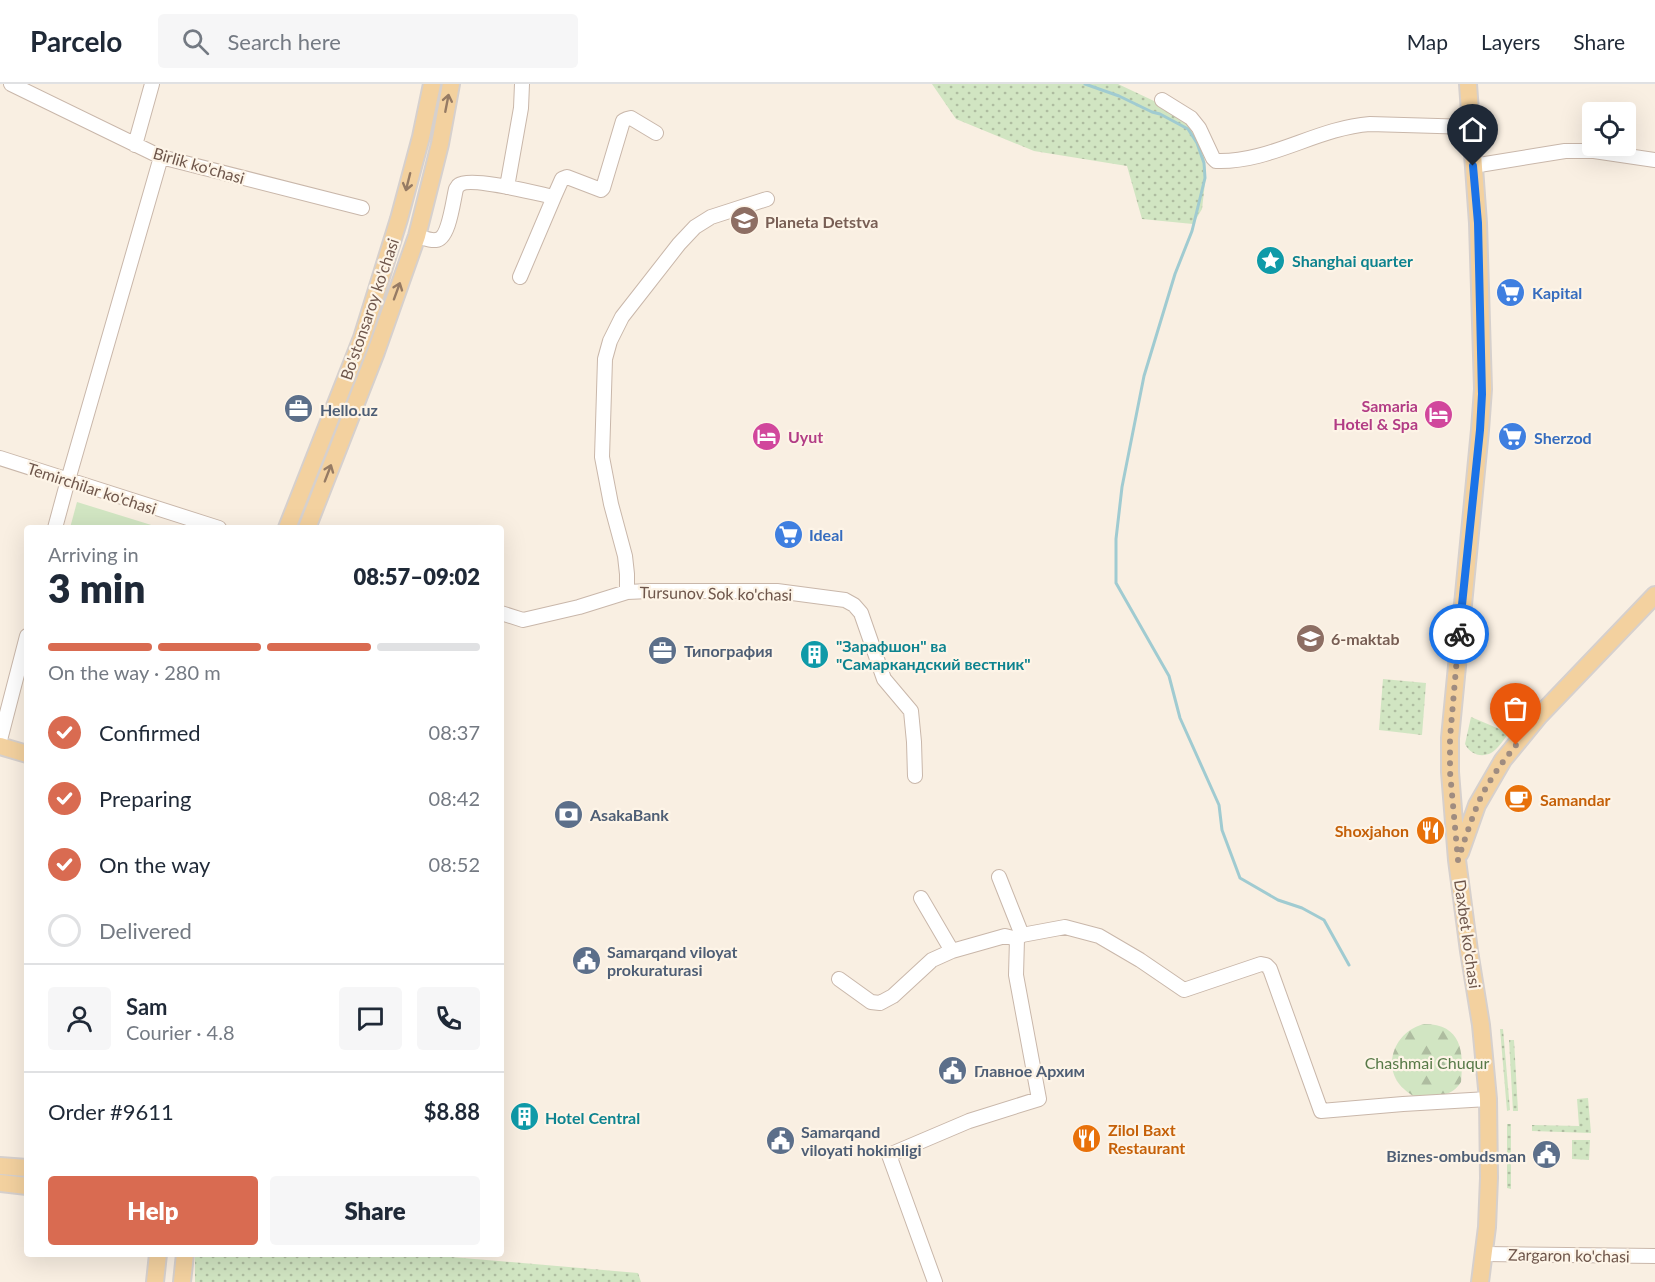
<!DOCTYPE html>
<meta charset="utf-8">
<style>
body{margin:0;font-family:Lato,sans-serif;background:#f6f6f7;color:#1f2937;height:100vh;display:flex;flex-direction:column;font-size:22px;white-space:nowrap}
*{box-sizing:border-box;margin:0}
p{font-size:20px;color:#747a83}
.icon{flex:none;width:33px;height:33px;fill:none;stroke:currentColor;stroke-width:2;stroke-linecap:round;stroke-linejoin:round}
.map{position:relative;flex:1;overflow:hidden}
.panel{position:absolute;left:24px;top:441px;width:480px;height:732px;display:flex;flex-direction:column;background:#fff;border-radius:6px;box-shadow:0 6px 24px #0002}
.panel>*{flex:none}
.buttons{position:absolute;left:1582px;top:18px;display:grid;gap:12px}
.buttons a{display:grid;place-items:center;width:54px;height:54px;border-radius:6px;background:#fff;box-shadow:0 6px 24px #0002;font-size:30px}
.pin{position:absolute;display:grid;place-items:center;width:51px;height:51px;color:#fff;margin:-62px -26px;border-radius:50% 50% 50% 0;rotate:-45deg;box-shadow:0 0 6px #0007}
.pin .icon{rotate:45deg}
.courier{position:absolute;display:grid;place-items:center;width:60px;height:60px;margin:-30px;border:4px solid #1a73e8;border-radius:50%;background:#fff;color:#222;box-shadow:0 2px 8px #0007}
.overview em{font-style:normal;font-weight:800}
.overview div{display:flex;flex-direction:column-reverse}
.overview{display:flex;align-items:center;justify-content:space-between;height:102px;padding:0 24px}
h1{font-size:39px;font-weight:800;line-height:45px}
.bar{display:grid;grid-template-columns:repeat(4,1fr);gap:9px 6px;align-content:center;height:72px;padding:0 24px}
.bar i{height:8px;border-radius:4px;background:#e0e1e3}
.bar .current{background:#d96b51}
.bar p{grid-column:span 4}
.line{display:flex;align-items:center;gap:15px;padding:0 24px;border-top:2px solid #e0e1e3}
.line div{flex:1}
.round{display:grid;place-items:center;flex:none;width:63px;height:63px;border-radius:6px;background:#f6f6f7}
ol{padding:0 24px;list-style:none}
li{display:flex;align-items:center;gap:18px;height:66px}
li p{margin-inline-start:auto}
li .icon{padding:6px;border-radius:50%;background:#d96b51;color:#fff;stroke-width:4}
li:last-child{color:#747a83}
li i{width:33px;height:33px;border:3px solid #e0e1e3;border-radius:50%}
.primary-button{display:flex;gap:12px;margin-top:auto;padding:12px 24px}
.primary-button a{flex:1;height:69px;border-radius:6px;background:#d96b51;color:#fff;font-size:24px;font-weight:800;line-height:69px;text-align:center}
.primary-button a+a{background:#f6f6f7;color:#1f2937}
header{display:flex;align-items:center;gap:36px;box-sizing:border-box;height:84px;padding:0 30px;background:#fff;border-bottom:2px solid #e0e1e3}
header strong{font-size:28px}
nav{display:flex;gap:33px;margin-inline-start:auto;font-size:21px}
.search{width:420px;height:54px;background:#f6f6f7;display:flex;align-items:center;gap:15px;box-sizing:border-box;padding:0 21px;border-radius:6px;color:#747a83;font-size:22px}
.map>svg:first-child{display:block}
</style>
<header>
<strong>Parcelo</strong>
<div class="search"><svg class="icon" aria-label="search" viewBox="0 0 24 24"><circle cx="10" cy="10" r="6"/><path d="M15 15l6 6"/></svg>Search here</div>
<nav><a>Map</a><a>Layers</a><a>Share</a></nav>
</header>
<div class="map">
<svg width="1655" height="1198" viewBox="0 0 1655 1198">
<defs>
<pattern id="green-dots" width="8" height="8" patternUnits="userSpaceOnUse" patternTransform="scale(1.5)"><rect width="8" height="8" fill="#d1e5c2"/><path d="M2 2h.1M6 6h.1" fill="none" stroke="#aebca0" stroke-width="1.8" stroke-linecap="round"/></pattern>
<pattern id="forest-firs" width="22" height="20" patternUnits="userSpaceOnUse" patternTransform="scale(1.5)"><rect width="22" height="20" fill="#d1e5c2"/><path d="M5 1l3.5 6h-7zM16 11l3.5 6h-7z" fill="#aebca0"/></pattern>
</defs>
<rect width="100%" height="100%" fill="#f9efe2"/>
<path fill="url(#green-dots)" d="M932,0h186l36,17 35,19 14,25 3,29 -4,35 -9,15 -51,-5 -15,-53 -93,-15 -78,-32z
M1383,595l43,4 -4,52 -43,-5z
M1471,633l38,16c-5,6 -11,16 -18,20 -10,5 -21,1 -26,-9z
M1500,945h3l7,81 -3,1z
M1509,956h5l4,71h-5z
M1588,1014l3,35 -59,-2v-6l47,1 -2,-27z
M1507,1040h4v65l-4,-1z
M1572,1056h18l-1,20 -17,-1z
M195,1170h221l222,19 3,9h-446z"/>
<path fill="url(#forest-firs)" d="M1424,940c38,0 40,28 37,58 -7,11 -15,13 -27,14 -5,1 -10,2 -14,2 -6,-1 -12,-5 -16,-9 -24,-22 -9,-58 20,-65z"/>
<path fill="#d1e5c2" d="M77,418l84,26h-91z"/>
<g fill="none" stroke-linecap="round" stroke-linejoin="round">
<path stroke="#a0cbd1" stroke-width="3" d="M1085,0l34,12 33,16 8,2 28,15 9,14 7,20 1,15 -13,53 -17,43 -31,102 -22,111 -6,52v44l53,93 11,42 39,87 3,25 18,48 38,22 24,8 22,12 25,45"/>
<defs>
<path id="minor" d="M11,0l150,73 201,51
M1162,16l29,18 8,10 14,30 3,3c54,2 100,-33 154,-37l101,3
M135,61l17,-61
M1473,82l92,-15h29l61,9
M507,103l14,-79 1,-24
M417,152c5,1 13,5 19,4 13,-1 17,-39 20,-51 1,-1 1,-3 3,-4 11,-9 80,9 95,12l8,-18 5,-2 34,13 2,-2 20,-67 4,-2 4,-1 25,15
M520,193l34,-80
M0,374l219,70
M55,444l13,-48 93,-323
M627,508v-18l-2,-18 -14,-52 -9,-47 3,-98 5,-18 12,-24 57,-73 16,-17 16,-10 56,-18
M501,529l22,7 56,-13 48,-15 22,-1h128l68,9 9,5 7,8 23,66 27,32 3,31 1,34
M0,656l27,-104
M999,793l23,58
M921,814l31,53 53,-15 12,3
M839,895l32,23 9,1 13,-7 39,-36 20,-9
M1484,1170l171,2
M935,1198l-46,-127 80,-34 70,-22 -23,-124 1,-36 5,-4 43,-8 34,9 41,24 44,30 77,-26 5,1 4,4 51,142 82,-7 85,-5"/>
<path id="major" d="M1468,0l10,139 5,166 -3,41 -30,308v34l7,88 12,91 12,74 7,74 1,79 -2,49 -7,55
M287,444l75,-190 37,-119 22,-82 11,-53
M307,444l69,-176 41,-116 23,-92 11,-60
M0,662l27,8
M1460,769l17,-48 26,-45 37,-45 115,-120
M0,1082l27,2
M0,1099l27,3
M155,1198l3,-28
M182,1198l3,-28"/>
</defs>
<use href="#minor" stroke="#c9b7aa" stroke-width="16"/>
<use href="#major" stroke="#d6d0cd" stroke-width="20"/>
<use href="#minor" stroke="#fff" stroke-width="14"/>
<use href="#major" stroke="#f3d19f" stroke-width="16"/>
</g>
<defs><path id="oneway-shaft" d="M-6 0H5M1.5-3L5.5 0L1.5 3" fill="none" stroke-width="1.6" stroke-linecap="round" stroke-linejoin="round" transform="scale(1.5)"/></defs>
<g stroke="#967b64">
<use href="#oneway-shaft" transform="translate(447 19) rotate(-79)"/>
<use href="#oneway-shaft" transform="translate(408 98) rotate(104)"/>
<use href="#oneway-shaft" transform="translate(397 207) rotate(-70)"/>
<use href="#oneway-shaft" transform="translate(328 389) rotate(-69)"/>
</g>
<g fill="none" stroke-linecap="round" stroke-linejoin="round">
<path stroke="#9f8c80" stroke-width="6" stroke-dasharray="0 10.8" d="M1459,550l-9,104v34l8,88c6,-18 12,-37 19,-54 9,-22 24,-42 39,-61"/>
<path stroke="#1a73e8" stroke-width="8" d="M1459,550l21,-204 2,-36 -4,-171 -5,-57"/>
</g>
<defs>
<symbol id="school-disc" viewBox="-11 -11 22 22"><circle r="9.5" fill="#8d6e63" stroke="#fdf4e7"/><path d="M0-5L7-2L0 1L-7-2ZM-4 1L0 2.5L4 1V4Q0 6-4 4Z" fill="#fff"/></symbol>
<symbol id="sight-disc" viewBox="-11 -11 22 22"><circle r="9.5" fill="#0f9aa8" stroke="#fdf4e7"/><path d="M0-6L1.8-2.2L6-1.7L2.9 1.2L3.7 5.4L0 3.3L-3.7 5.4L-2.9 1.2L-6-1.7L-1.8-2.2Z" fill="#fff"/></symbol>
<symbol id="supermarket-disc" viewBox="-11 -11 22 22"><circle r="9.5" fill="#3f7fe0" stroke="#fdf4e7"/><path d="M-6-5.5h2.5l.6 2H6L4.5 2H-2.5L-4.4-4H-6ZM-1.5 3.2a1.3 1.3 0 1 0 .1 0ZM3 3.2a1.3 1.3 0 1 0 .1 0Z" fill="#fff"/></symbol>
<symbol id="office-disc" viewBox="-11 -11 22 22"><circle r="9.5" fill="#5c6f8a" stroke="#fdf4e7"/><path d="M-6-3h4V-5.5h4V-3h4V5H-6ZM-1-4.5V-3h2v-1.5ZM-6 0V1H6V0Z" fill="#fff"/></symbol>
<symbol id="hotel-disc" viewBox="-11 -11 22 22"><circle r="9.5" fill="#d1479c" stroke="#fdf4e7"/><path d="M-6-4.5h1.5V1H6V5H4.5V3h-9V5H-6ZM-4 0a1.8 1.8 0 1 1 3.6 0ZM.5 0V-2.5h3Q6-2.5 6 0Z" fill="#fff"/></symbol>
<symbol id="building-disc" viewBox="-11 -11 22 22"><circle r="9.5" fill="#0f9aa8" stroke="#fdf4e7"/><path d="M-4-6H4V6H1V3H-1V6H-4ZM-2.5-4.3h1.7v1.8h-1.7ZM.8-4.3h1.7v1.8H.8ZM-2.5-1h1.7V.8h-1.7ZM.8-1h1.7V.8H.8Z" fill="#fff"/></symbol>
<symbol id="cafe-disc" viewBox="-11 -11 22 22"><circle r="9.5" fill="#e8710a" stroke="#fdf4e7"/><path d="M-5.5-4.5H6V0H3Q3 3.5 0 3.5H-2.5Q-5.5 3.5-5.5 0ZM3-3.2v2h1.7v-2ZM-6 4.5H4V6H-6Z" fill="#fff"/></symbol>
<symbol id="bank-disc" viewBox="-11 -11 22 22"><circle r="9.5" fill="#5c6f8a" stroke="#fdf4e7"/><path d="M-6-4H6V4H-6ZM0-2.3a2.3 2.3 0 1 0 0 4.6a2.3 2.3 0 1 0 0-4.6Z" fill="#fff"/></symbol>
<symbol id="restaurant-disc" viewBox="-11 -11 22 22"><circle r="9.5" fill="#e8710a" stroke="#fdf4e7"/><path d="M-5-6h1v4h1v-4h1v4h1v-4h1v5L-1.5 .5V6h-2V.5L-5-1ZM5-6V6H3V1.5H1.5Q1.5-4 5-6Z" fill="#fff"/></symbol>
<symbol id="civic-disc" viewBox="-11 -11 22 22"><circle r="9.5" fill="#5c6f8a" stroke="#fdf4e7"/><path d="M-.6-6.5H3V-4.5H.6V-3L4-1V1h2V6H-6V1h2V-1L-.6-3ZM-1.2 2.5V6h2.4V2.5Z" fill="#fff"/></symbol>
</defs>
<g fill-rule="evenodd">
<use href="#school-disc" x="728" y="120" width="33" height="33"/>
<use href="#sight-disc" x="1254" y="160" width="33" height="33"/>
<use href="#supermarket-disc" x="1494" y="192" width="33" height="33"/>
<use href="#office-disc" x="282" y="308" width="33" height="33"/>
<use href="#hotel-disc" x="1422" y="314" width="33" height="33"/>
<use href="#hotel-disc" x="750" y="336" width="33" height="33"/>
<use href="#supermarket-disc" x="1496" y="336" width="33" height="33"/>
<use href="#supermarket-disc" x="772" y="434" width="33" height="33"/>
<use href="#school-disc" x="1294" y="538" width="33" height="33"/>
<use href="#office-disc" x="646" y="550" width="33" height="33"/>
<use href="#building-disc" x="798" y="554" width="33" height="33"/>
<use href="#cafe-disc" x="1502" y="698" width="33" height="33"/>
<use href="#bank-disc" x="552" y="714" width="33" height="33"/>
<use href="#restaurant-disc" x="1414" y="730" width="33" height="33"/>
<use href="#civic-disc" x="570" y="860" width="33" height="33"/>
<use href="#civic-disc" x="936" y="970" width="33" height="33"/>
<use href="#building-disc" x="508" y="1016" width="33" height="33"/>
<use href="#restaurant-disc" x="1070" y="1038" width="33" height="33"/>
<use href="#civic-disc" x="764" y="1040" width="33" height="33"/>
<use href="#civic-disc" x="1530" y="1054" width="33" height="33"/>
</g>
<g text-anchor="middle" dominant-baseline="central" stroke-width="4.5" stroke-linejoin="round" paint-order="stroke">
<g font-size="16" fill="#6e564b" stroke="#fdf4e7">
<text transform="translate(199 81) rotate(16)">Birlik ko'chasi</text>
<text transform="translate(369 225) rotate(-71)">Bo'stonsaroy ko'chasi</text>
<text transform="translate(92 404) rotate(18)">Temirchilar ko'chasi</text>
<text transform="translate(716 509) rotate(1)">Tursunov Sok ko'chasi</text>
<text transform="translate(1468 850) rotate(82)">Daxbet ko'chasi</text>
<text transform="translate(1569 1171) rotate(1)">Zargaron ko'chasi</text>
</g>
<g font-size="16" font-weight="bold" fill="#785e54" stroke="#fdf4e7" text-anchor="start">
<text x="765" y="137">Planeta Detstva</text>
<text x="1331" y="554">6-maktab</text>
</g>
<g font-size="16" font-weight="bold" fill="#0d838f" stroke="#fdf4e7" text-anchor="start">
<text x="1292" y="176">Shanghai quarter</text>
<text x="836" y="561">"Зарафшон" ва<tspan x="836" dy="18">"Самаркандский вестник"</tspan></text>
<text x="545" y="1033">Hotel Central</text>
</g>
<g font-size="16" font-weight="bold" fill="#366cbe" stroke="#fdf4e7" text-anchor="start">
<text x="1532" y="208">Kapital</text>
<text x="1534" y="353">Sherzod</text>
<text x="809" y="450">Ideal</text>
</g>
<g font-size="16" font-weight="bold" fill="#b23c85" stroke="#fdf4e7" text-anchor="end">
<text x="1418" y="321">Samaria<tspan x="1418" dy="18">Hotel &amp; Spa</tspan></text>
<text x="788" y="352" text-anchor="start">Uyut</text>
</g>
<g font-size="16" font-weight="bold" fill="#4e5e75" stroke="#fdf4e7" text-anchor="start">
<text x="320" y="325">Hello.uz</text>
<text x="684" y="566">Типография</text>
<text x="590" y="730">AsakaBank</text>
<text x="607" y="867">Samarqand viloyat<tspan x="607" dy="18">prokuraturasi</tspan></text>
<text x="974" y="986">Главное Архим</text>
<text x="801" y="1047">Samarqand<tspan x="801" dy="18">viloyati hokimligi</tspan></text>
<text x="1526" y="1071" text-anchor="end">Biznes-ombudsman</text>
</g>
<g font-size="16" font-weight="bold" fill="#c56008" stroke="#fdf4e7" text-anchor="start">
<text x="1540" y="715">Samandar</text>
<text x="1409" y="746" text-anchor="end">Shoxjahon</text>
<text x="1108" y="1045">Zilol Baxt<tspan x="1108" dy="18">Restaurant</tspan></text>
</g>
<g font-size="16" fill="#577947" stroke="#fdf4e7">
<text x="1427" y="978">Chashmai Chuqur</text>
</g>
</g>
</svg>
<div class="buttons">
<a><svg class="icon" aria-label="locate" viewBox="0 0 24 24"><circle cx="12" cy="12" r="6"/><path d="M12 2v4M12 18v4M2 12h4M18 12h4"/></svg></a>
</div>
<div class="pin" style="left:1516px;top:661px;background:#ea580c"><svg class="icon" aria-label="bag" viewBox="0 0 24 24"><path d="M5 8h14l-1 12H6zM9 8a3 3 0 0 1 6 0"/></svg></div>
<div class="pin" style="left:1473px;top:82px;background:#1f2937"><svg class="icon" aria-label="home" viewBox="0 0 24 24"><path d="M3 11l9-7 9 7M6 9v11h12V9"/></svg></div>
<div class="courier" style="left:1459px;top:550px"><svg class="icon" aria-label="bike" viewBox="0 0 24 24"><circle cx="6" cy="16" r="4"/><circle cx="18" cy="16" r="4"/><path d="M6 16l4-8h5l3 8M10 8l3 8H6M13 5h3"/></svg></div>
<section class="panel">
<div class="overview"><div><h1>3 min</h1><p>Arriving in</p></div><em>08:57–09:02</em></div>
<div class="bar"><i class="current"></i><i class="current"></i><i class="current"></i><i></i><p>On the way · 280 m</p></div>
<ol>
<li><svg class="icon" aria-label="check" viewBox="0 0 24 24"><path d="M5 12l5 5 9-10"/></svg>Confirmed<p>08:37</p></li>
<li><svg class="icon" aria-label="check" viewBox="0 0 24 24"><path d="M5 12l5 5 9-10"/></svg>Preparing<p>08:42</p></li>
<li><svg class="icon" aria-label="check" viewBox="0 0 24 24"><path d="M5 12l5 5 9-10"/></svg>On the way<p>08:52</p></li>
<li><i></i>Delivered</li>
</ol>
<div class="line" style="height:108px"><a class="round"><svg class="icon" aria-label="person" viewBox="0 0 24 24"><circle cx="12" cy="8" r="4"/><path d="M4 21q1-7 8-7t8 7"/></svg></a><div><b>Sam</b><p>Courier · 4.8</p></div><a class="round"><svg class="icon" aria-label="chat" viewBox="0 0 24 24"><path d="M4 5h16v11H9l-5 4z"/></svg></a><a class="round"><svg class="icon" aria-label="phone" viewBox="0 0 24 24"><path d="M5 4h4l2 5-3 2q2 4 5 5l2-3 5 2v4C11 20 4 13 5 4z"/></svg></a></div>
<div class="line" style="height:78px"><div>Order #9611</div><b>$8.88</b></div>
<div class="primary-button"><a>Help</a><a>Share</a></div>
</section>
</div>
